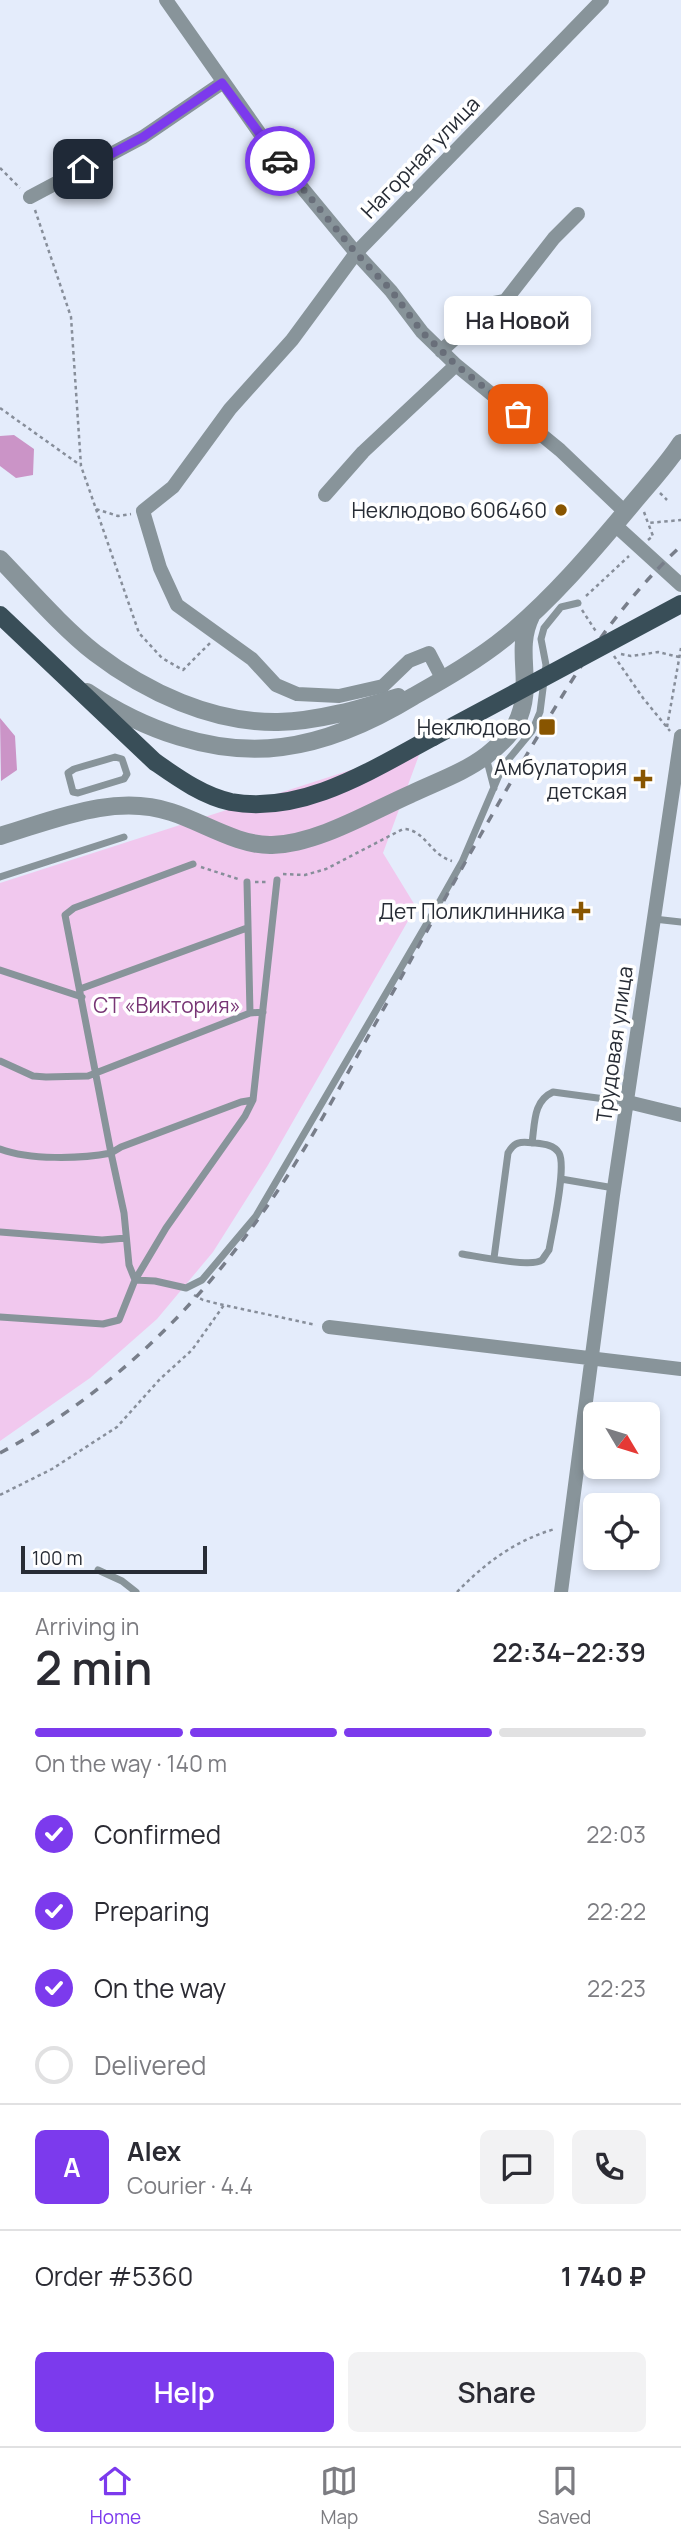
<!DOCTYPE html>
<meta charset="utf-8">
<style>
body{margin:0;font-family:Manrope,sans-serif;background:#f2f2f3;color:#2b2b33;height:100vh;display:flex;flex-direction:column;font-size:26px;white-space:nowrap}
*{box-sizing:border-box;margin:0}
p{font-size:23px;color:#7c7c81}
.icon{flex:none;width:38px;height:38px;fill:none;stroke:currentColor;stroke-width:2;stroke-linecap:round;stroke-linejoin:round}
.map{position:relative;height:1592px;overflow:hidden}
.panel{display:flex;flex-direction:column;background:#fff;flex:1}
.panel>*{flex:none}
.needle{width:46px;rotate:128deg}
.buttons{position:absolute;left:583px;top:1402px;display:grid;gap:14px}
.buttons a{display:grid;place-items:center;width:77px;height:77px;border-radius:10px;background:#fff;box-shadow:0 4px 10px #0003;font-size:35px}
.scale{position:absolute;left:21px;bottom:18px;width:186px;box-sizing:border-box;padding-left:7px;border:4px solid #272c35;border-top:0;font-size:19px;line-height:24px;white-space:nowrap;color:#272c35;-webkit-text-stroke:5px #fff;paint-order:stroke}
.pin{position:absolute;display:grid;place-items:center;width:60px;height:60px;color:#fff;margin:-30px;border-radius:14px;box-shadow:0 4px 10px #0006}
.courier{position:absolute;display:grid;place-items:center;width:70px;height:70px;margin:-35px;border:5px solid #7c3aed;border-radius:50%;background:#fff;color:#222;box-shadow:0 2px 9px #0007}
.bubble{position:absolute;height:49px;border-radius:10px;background:#fff;box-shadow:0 4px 10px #0003;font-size:23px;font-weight:600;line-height:49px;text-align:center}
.overview em{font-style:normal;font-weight:600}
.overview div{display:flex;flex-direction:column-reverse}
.overview{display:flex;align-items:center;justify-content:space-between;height:119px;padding:0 35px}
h1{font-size:46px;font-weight:600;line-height:52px}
.bar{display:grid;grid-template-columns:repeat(4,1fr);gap:10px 7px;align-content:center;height:84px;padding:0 35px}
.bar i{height:9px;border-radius:5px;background:#e1e1e2}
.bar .selected{background:#7c3aed}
.bar p{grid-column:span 4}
.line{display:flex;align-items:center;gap:18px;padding:0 35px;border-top:2px solid #e1e1e2}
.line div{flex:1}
.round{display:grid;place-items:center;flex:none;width:74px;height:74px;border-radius:10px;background:#f2f2f3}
ol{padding:0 35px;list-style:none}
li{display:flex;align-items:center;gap:21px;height:77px}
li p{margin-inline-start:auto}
li .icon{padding:7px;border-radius:50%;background:#7c3aed;color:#fff;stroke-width:4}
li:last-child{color:#7c7c81}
li i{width:38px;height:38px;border:4px solid #e1e1e2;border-radius:50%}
.button{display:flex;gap:14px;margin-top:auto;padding:14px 35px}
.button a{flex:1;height:80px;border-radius:10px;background:#7c3aed;color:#fff;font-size:28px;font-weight:600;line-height:80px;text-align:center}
.button a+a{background:#f2f2f3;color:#2b2b33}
.menu{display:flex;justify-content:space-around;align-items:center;height:98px;border-top:2px solid #e1e1e2;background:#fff;font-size:19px;color:#7c7c81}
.menu a{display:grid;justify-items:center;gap:4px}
.menu .selected{color:#7c3aed}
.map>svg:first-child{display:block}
</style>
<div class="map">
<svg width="681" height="1592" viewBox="0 0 681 1592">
<rect width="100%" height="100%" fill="#e4ecfb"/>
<path fill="#f1c8ee" d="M422,747l-39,106 33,54 -148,258 -55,87 -56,67 -67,59 -90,63v-558z"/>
<path fill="#cb94c7" d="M14,435l20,14 -1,26 -17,3 -16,-12v-30z
M0,718l15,18 2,34 -16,11z"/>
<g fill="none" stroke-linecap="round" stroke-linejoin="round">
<path stroke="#878e9a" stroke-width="2.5" stroke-dasharray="3.5 3.5" stroke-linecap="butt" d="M0,168l20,20
M35,210l36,107 10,149 15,43 22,7 13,-2
M0,408l80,57
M660,493l7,7
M96,509l43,124 23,25 21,12 27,-27
M644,512l4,11 33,-3
M648,540l5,-4 -5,-13
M586,596l43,-40
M582,610l15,23
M621,654l10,2 27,-4 21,5
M614,656l29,42 27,33
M667,727l14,-79
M201,867l37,12
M283,874l22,1 21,-6 77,-40c22,0 27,26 49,32
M255,882h14
M194,1295l9,5 16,4 97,21
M0,1495l52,-26 65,-42 43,-48 32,-29 32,-45
M457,1592c28,-29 59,-52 98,-63"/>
<path stroke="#88949a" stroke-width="7" d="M115,757l7,2 5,15 -3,5 -46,14 -5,-1 -5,-19 6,-4z
M486,757l8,31
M193,864l-119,44 -9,7 46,238 10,-6 120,-45 12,-2
M0,877l124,-40
M247,882l3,131
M654,919l27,3
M0,970l82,27
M80,989l167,-61
M0,1061l33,15 13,1 42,-1 162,-63 13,-1
M532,1143c3,-20 1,-42 21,-51l74,10
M0,1149c29,11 80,10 111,4l13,60 5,52 6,15 20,1 31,7 16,-8 54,-64 184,-315 22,-39 41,-96 29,-35 8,-19 6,-47 -5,-26 3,-11 17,-21 17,-4
M561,1179l53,9
M0,1232l102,8 24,-2
M462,1254c14,2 70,14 80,6 1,-1 6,-9 7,-10 3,-18 18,-83 10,-97 -5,-8 -15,-9 -24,-10 -13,-1 -20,-3 -27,10l-14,105
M0,1317l103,7 16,-4 16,-40 31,-52 79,-112 8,-16 24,-220
M98,1570l24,11 14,11"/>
<path stroke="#88949a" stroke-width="14" d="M166,0l109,155 81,98 35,38 31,41 34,33 104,85 65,62
M30,197l113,-60 79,-54
M441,351l53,-48 11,-2 49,-63 24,-24
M325,495l38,-43 93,-87
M615,525l66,60
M443,680l-14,-27 -20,8 -26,25 -44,10 -42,-2 -21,-9 -24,-26 -75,-54 -17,-37 -17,-57 30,-24 57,-78 62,-69 64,-87 246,-253
M628,1102l53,13
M329,1327l352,42
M561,1592l52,-397 68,-459"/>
<path stroke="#88949a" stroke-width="18" d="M0,559c29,30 63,69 95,94 51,39 117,70 183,69 41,-1 81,-13 120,-25
M87,692c55,37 126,64 195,55 48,-6 91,-26 132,-51 32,-18 65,-37 93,-60 45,-37 84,-83 121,-127 18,-22 38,-43 53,-66
M0,836c54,-16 114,-43 171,-24 32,10 67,34 101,33 45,-1 98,-33 139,-51 25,-12 54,-22 76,-39 10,-8 23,-19 29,-31 20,-40 -3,-71 15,-108"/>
<path stroke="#394e58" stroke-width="18" d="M0,615l155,147c23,16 48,34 76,40 72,13 142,-33 202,-65"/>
<path stroke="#787e8a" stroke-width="3.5" stroke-dasharray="9 9" stroke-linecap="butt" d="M0,1453c107,-58 194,-141 263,-241 42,-59 76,-124 111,-186 64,-114 126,-230 195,-341 32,-51 68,-98 112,-139"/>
<path stroke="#394e58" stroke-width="18" d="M433,737l248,-133"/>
</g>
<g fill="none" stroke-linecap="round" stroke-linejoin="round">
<path stroke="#696f7a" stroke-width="7" stroke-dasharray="0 12.6" d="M280,161l76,92 35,37 31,42 34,33 62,49"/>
<path stroke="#7c3aed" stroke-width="9" d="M83,169l60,-32 79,-54 58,78"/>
</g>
<g fill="#850" stroke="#fff" stroke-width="2.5">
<circle cx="561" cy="510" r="7"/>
<rect x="538" y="718" width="18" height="18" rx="3.5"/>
<path d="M639.5 768.5h7v7h7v7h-7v7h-7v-7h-7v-7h7z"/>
<path d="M577.5 900.5h7v7h7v7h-7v7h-7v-7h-7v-7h7z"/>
</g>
<g text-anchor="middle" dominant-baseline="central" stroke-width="7" stroke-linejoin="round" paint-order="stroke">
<g font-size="21" fill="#272c35" stroke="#fff">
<text transform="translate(420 157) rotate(-46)">Нагорная улица</text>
<text transform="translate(614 1044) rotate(-82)">Трудовая улица</text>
</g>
<g font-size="21" fill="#272c35" stroke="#fff" text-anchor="end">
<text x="547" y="510">Неклюдово 606460</text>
<text x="531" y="727">Неклюдово</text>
<text x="627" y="767">Амбулатория<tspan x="627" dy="24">детская</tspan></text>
<text x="565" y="911">Дет Поликлинника</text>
</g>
<g font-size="21" fill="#783675" stroke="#fff">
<text x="167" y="1005">СТ «Виктория»</text>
</g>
</g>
</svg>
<div class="buttons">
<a><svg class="needle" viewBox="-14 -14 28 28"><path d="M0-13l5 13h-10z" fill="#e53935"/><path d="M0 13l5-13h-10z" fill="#7c7c81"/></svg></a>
<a><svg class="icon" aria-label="locate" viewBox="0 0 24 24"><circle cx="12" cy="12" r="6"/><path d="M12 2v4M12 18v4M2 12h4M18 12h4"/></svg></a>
</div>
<div class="scale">100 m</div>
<div class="pin" style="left:518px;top:414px;background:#ea580c"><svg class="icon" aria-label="bag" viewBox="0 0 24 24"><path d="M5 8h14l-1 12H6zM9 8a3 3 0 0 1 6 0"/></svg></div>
<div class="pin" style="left:83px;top:169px;background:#1f2937"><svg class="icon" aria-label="home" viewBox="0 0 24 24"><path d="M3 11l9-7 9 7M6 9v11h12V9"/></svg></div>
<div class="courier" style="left:280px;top:161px"><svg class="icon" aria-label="car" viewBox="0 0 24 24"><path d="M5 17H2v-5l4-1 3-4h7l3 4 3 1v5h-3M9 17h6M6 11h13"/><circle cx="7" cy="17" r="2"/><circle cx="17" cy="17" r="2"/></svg></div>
<div class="bubble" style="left:444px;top:296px;width:147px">На Новой</div>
</div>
<section class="panel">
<div class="overview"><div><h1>2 min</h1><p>Arriving in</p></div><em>22:34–22:39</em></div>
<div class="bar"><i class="selected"></i><i class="selected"></i><i class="selected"></i><i></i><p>On the way · 140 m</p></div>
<ol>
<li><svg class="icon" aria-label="check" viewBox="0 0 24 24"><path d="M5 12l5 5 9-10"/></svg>Confirmed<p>22:03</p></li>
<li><svg class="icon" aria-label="check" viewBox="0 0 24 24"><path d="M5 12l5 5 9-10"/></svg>Preparing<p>22:22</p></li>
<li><svg class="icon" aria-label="check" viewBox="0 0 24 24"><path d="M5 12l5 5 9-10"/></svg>On the way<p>22:23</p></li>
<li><i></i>Delivered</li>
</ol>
<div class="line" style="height:126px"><b class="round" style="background:#7c3aed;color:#fff">A</b><div><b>Alex</b><p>Courier · 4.4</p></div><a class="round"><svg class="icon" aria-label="chat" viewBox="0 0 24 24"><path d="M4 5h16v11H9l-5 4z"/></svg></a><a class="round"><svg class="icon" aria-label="phone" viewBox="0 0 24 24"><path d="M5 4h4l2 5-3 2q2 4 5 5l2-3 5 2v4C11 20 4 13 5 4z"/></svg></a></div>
<div class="line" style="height:91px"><div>Order #5360</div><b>1 740 ₽</b></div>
<div class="button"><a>Help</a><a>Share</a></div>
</section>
<nav class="menu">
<a class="selected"><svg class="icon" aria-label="home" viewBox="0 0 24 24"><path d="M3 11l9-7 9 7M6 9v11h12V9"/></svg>Home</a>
<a><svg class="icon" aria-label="map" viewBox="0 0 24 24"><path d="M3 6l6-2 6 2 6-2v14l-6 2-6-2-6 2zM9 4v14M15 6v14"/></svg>Map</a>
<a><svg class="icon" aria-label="saved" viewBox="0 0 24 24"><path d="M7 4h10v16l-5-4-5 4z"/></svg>Saved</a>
</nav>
